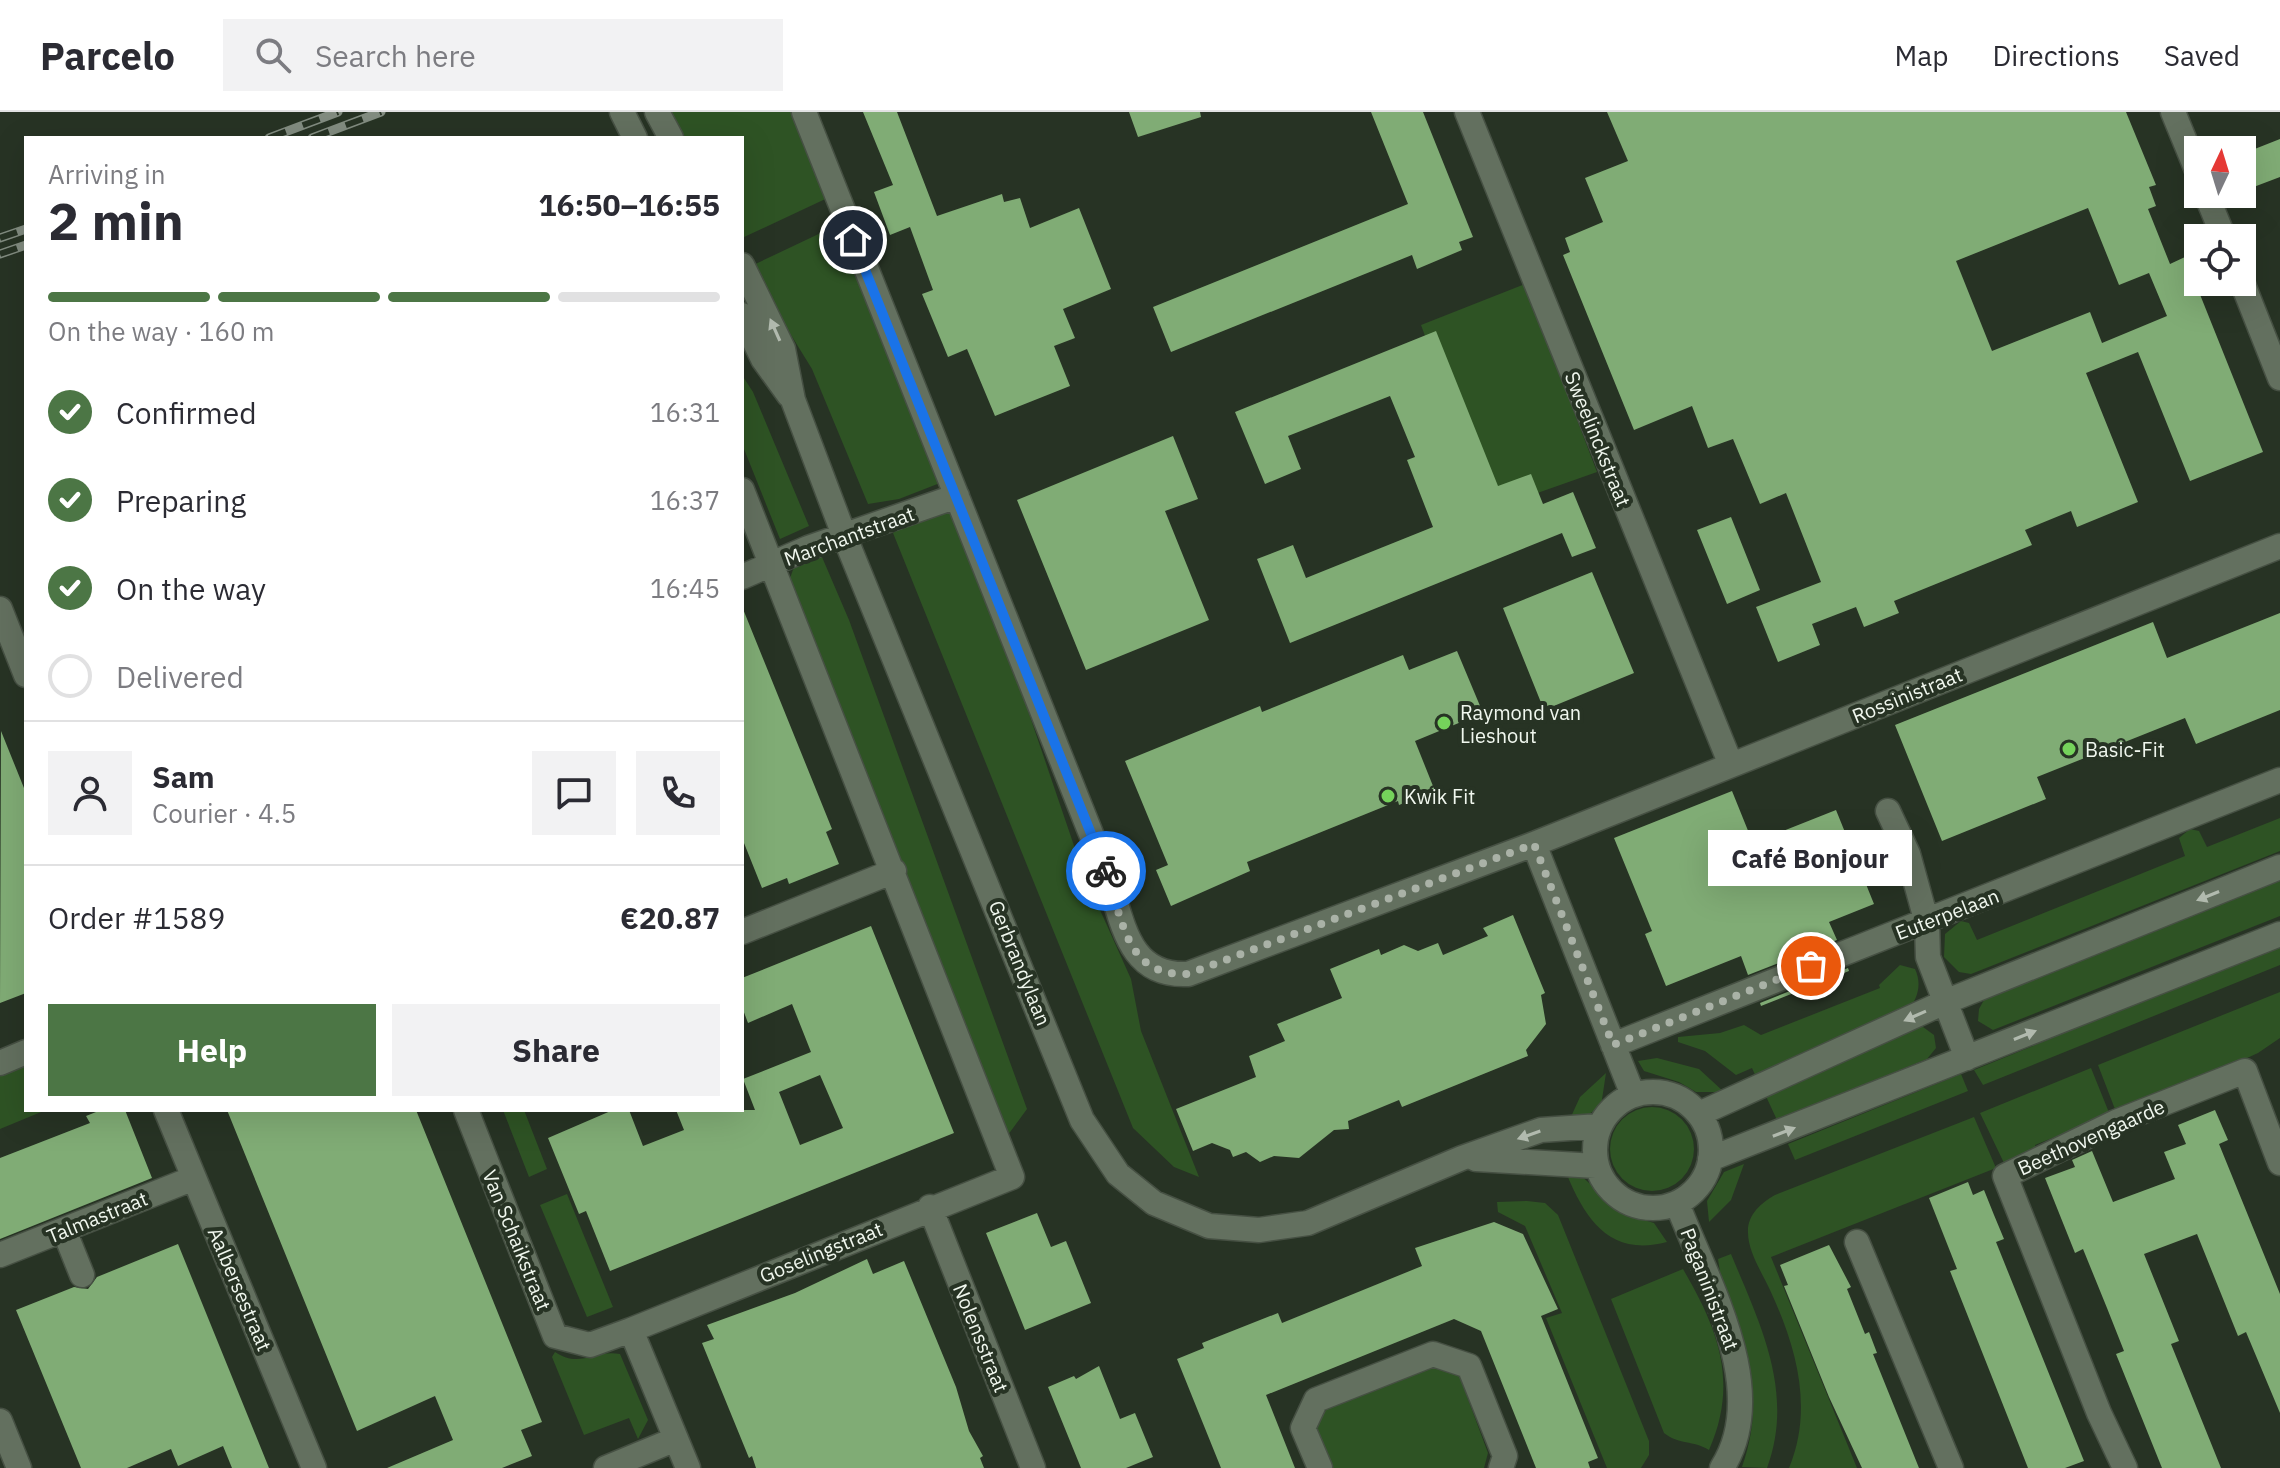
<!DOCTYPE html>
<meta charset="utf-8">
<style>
body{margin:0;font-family:"IBM Plex Sans",sans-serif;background:#f2f2f3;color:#2b2b33;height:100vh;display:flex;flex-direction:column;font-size:30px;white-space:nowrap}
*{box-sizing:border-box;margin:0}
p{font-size:26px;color:#7c7c81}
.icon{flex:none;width:44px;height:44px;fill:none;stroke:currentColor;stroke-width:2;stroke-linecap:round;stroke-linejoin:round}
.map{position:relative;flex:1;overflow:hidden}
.panel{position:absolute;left:24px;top:24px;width:720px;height:976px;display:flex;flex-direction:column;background:#fff;border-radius:0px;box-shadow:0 8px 32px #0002}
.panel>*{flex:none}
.needle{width:52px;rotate:4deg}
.fabs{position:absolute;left:2184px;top:24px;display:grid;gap:16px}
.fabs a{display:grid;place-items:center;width:72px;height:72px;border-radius:0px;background:#fff;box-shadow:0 8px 32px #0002;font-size:40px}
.pin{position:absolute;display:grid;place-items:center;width:68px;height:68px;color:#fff;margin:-34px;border:4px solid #fff;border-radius:50%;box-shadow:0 2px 8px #0007}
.courier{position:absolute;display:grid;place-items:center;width:80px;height:80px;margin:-40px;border:6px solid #1a73e8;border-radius:50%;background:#fff;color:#222;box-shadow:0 2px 10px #0007}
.bubble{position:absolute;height:56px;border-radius:0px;background:#fff;box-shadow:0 8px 32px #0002;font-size:26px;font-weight:700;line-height:56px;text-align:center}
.head em{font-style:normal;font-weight:700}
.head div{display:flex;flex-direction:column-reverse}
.head{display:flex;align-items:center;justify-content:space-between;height:136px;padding:0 24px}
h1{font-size:52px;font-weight:700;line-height:60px}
.bar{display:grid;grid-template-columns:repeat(4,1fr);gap:12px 8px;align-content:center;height:96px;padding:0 24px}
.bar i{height:10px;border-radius:6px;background:#e1e1e2}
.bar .selected{background:#4c7645}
.bar p{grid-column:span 4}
.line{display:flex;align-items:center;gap:20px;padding:0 24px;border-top:2px solid #e1e1e2}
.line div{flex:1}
.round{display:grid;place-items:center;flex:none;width:84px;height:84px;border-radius:0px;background:#f2f2f3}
ol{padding:0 24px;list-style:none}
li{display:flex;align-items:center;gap:24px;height:88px}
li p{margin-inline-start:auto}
li .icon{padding:8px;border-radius:50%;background:#4c7645;color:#fff;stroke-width:4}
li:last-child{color:#7c7c81}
li i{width:44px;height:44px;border:4px solid #e1e1e2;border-radius:50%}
.primary-button{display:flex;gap:16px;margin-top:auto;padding:16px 24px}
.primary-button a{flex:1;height:92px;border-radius:0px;background:#4c7645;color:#fff;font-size:32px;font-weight:700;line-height:92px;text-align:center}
.primary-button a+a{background:#f2f2f3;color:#2b2b33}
header{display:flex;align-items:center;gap:48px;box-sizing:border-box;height:112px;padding:0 40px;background:#fff;border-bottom:2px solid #e1e1e2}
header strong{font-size:38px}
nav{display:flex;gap:44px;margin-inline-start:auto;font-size:28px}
.search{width:560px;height:72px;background:#f2f2f3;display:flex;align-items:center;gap:20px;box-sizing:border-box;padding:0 28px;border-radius:0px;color:#7c7c81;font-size:30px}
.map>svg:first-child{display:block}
</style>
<header>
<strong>Parcelo</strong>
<div class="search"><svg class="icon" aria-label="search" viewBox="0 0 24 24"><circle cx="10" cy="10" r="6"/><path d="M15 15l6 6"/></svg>Search here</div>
<nav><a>Map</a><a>Directions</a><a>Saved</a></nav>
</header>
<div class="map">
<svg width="2280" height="1356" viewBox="0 0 2280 1356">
<rect width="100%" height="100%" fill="#273324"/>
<path fill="#2e5324" d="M652,0h152l32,82 -94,44v-100h-74z
M846,109l94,262 -41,16 -31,5 -56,-135 -63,-102z
M1525,172l72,188 -144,51 -15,-152 -17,-46z
M742,263l11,17 56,134 -29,13 -38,-95z
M954,399l8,6 121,355 48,107 10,52 58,146 -25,-10 -41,-39 -240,-595 16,-13z
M819,438l30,70 178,489 -22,30 -218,-552 8,-23z
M2280,706v33l-309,123 -12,-2 -15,-15 1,-23 16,-13 8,2 8,17 208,-84 -6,-18 11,-9 9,2 8,16z
M2280,768v36l-287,114 -15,-9 1,-12 5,-9z
M2280,833v20l-297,120 -9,-15z
M1900,853l15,4c7,15 3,29 -7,41l-152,67 -4,-9 -16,7 -31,-24 -27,-9v-5l42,-4 24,-8 17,10 119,-47 -1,-3z
M2280,880v46l-22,15 -140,64 -20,-52z
M1915,915h8l11,8 2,13 -9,11 -150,61 -13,-28z
M1657,946l42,11 25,23h-28l-17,-10 -35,-11 -6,-10z
M26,953v45h20l-46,19v-54z
M2091,956l21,52 -20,2 -57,23 2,5 -33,13 -24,-50z
M1606,961l-5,33 -15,10 -17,5 11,-24z
M1961,962l7,17 -173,69 -7,-16z
M1610 1037a42 42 0 1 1 84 0a42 42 0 1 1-84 0Z
M503,998h21l23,59 -18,8z
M1974,1005l22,51 -225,89 86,211h-68c25,-60 7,-122 -19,-178 -8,-17 -22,-39 -22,-57 -1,-18 13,-30 27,-38z
M1744,1052l-13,36 -22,22 -2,-21 17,-29z
M1579,1062l45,40 30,9 13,19c-57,15 -81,-22 -100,-67z
M567,1082l46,113 -26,10 -47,-112z
M1527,1089l18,2 13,12 91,226v14l-8,13h-34l-61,-150 16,-5 -37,-87 -27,-14 -1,-10z
M1731,1142c29,70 64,138 36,214l-25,-1c26,-75 2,-125 -22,-195l-2,-13z
M1683,1157c35,60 56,113 26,181 -16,-10 -30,-5 -45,-17l-53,-134z
M555,1240c25,17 40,-3 65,2l28,66 -10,19 -9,-21 -45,17 -32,-78z
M1439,1252l20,11 29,78 -4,15h-151l-18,-42 13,-19z"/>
<path fill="#80ac75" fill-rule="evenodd" d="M863,0h34l40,104 65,-22 2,8 16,-4 10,30 49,-20 32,81 -48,20 12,29 -21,8 16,40 -75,30 -28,-67 -19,8 -26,-63 11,-4 -23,-63 -20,8 -16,-43 19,-7z
M1129,0h71l1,5 -63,20z
M1371,0h52l50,125 -14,5 3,8 -45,19 -5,-14 -241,97 -18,-45 255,-103z
M1607,0h519l30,73 -7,2 7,19 -8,3 22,55 15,-7 78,195 -73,29 -52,-129 -52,21 52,129 -61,25 -6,-16 -46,19 7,15 -138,56 5,12 -35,14 -8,-20 -44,17 8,21 -42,17 -22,-55 65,-25 -35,-89 -26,11 -27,-65 -25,9 -16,-42 -58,24 -71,-175 7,-3 -5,-14 38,-16 -18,-44 43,-17zM2088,96l31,77 30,-12 18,43 -65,27 -12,-31 -98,39 -36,-90z
M2280,27v38l-29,11 -9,-34z
M1436,219l62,155 33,-12 12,30 30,-12 23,56 -24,9 -10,-24 -272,110 -33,-84 36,-14 13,33 127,-51 -26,-67 8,-3 -25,-61 -102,40 13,33 -36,15 -30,-72z
M1173,324l25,63 -33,12 44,109 -123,50 -69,-170z
M1731,405l29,73 -33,14 -30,-74z
M1592,460l42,101 -90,37 -41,-102z
M743,497l89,220 -6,3 13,32 -50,20 -2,-6 -25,10 -20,-50z
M2280,501v97l-84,34 -11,-26 -148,59 9,22 -104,42 -47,-116 258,-103 14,36z
M1457,539l26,62 -68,28 20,50 -36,14 -1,-4 -151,61 3,9 -79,35 -15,-36 12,-5 -43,-104 135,-55 2,6 141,-57 6,15z
M1,619l25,62v200l-26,10z
M1732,679l21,52 83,-33 38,94 -45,18 8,18 -89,35 -7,-19 -75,30 -21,-52 7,-3 -38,-93z
M1513,803l32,78 -4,2 5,29 -20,26 2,6 -126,51 -3,-7 -51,21 1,8 -15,1 -35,28 -25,-2 -14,6 -14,-10 -13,5 -3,-7 -18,-7 -19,8 -17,-42 80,-32 -7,-21 36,-15 -8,-17 65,-26 -12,-29 49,-20 2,6 23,-10 14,6 20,-8 5,12 45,-19 -5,-8z
M871,814l83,207 -344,138 -24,-60 -7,3 -31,-76 65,-28h16l14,36 41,-16 -8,-20h79l-12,-31 68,-27 -19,-48 -44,19 -6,-16v-29zM820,963l23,53 -43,17 -21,-53z
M1848,856l1,3 -88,35 -1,-3z
M101,998h24l27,68 -152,61v-81l90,-35 -4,-7z
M227,998h189l126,312 -21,8 11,26 -30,12h-115l66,-28 -18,-44 -78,35z
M2215,998l13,30 -9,4 61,150v119l-34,-81 -8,4 -41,-102 -53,20 35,87 -8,3 50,124h-59l-46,-114 8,-3 -17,-43 -24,-59 -8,4 -30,-75 30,-11 -3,-7 20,-9 21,51 62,-23 -11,-27 22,-8 -8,-19z
M1968,1070l5,13 11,-5 10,25 10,24 -8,3 88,219 -19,7h-37l-78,-197 7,-2 -28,-71z
M1037,1101l14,34 15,-6 25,62 -66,27 -39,-97z
M1494,1110l29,12 35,75 -17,7 57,142 -10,4 2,6h-54l-55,-137 -27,-12 -188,76 29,73h-74l-44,-109 27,-11 -2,-5 76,-30 4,10 140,-57 -7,-18z
M178,1132l91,224h-37l-9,-22 -45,20 -7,-17 -44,19h-46l-65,-158 58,-23 14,2 9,-12z
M1829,1133l22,42 -4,2 18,45 4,-2 8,21 -4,1 46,114h-57l-33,-71 -45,-111 4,-1 -8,-20z
M867,1147l6,15 31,-13 52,126 13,44 14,25 -3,2 4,10h-228l-4,-12 -3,2 -47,-115 12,-4 -7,-14 88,-32z
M1099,1254l21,53 15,-6 18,44 -27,11h-45l-33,-81 26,-11 2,3z"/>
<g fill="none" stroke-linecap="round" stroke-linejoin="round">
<defs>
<path id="minor" d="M622,0l13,26
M657,0l14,26
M804,0l303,762c16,47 20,103 81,100l346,-130 746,-298
M1467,0l264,653
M2173,0l25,61
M2206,82l18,44
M742,153l41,84 10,51 51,135 238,585 36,54 36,29 55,23 50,4 49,-7 154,-65 79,-28 58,-4
M2242,170l38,96
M742,203l21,44 26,36
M742,465l66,-29 149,-52
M0,497l26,66
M1888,699l20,43 19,69 1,34 39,101
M1534,732l99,251
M742,820l152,-61
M1613,933l667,-265
M0,951l26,-11
M1595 1038a58 58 0 1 1 116 0a58 58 0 1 1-116 0Z
M166,998l148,358
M466,998l89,226 35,9 41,-15 57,138
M1699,1002l246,-112 335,-135
M1476,1047l120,7
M1710,1047l570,-225
M1677,1091c29,77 95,187 45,265
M930,1095l103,261
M64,1118l18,45
M1857,1130l94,226
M0,1143l194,-77
M631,1218l381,-153 -270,-687
M0,1309l19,47
M606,1356l70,-29
M1320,1356l-17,-40 13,-28 117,-46 36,12 36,90 -4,12
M2125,1356l-26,-55 -94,-237 111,-54 129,-51 35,92"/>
</defs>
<use href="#minor" stroke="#465043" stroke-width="27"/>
<use href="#minor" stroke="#63705f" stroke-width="24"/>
<defs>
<path id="rail" d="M269,26l69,-26
M312,26l69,-26
M0,126l26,-9
M0,142l26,-9"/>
</defs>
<use href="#rail" stroke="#828c80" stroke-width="9"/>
<use href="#rail" stroke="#273324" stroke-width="6" stroke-dasharray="18" stroke-linecap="butt"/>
</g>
<defs><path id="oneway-solid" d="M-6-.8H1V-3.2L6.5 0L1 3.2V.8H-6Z" transform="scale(2)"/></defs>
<g fill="#b1baae">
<use href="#oneway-solid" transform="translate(775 218) rotate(-114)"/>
<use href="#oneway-solid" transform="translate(2208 784) rotate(158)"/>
<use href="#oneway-solid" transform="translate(1915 904) rotate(156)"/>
<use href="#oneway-solid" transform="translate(2025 923) rotate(-22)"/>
<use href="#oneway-solid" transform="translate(1784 1020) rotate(-21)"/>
<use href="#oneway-solid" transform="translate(1529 1023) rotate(161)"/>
</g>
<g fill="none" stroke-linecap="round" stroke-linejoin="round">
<path stroke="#aab2a7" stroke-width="8" stroke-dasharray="0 14.4" d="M1106,759c17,48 19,106 82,103l346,-130 79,201 198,-79"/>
<path stroke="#1a73e8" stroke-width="10" d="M853,128l253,631"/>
</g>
<g fill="#75d25b" stroke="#273324" stroke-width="3">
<circle cx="1444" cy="611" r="8"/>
<circle cx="2069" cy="637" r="8"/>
<circle cx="1388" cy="684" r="8"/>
</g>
<g text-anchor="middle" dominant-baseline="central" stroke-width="8" stroke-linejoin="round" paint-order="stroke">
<g font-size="20" fill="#f0f7ee" stroke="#273324">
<text transform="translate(1598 327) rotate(68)">Sweelinckstraat</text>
<text transform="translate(849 424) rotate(-20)">Marchantstraat</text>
<text transform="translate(1907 583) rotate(-22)">Rossinistraat</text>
<text transform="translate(1947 802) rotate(-21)">Euterpelaan</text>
<text transform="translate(1020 851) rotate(68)">Gerbrandylaan</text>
<text transform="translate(2091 1025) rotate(-24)">Beethovengaarde</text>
<text transform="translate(97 1105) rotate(-22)">Talmastraat</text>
<text transform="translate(517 1128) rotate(68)">Van Schaikstraat</text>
<text transform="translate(821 1140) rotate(-22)">Goselingstraat</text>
<text transform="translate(240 1177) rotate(67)">Aalbersestraat</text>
<text transform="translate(1710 1177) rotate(69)">Paganinistraat</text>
<text transform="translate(981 1226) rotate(68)">Nolensstraat</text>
</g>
<g font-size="20" fill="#f0f7ee" stroke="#273324" text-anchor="start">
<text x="1460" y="600">Raymond van<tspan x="1460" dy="23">Lieshout</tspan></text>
<text x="2085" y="637">Basic-Fit</text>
<text x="1404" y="684">Kwik Fit</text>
</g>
</g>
</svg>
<div class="fabs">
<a><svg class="needle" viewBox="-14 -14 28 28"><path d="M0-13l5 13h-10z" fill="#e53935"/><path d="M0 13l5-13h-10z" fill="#7c7c81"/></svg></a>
<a><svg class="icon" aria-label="locate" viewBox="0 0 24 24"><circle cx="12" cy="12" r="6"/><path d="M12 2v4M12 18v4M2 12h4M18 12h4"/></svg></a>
</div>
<div class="pin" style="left:1811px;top:854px;background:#ea580c"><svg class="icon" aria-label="bag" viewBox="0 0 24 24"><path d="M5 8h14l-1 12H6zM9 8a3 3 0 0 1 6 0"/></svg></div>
<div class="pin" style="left:853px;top:128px;background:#1f2937"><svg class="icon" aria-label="home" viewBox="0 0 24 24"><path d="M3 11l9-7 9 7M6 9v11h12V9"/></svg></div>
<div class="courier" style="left:1106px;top:759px"><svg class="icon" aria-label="bike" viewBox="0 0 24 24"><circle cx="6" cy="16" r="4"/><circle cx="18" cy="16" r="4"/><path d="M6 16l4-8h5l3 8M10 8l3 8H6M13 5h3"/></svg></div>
<div class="bubble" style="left:1708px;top:718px;width:204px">Café Bonjour</div>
<section class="panel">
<div class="head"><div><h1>2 min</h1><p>Arriving in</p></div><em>16:50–16:55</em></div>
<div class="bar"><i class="selected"></i><i class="selected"></i><i class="selected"></i><i></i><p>On the way · 160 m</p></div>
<ol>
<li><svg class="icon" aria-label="check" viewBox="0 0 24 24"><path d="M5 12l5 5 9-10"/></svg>Confirmed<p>16:31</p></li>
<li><svg class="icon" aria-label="check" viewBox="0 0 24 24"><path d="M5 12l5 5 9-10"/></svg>Preparing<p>16:37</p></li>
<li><svg class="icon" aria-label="check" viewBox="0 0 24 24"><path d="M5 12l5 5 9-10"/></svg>On the way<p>16:45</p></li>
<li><i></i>Delivered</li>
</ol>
<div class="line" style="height:144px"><a class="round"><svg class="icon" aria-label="person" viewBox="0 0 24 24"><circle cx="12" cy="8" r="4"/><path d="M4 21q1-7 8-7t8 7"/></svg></a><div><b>Sam</b><p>Courier · 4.5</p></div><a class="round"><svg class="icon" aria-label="chat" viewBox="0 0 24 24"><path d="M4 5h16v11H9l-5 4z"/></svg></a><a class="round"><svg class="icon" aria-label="phone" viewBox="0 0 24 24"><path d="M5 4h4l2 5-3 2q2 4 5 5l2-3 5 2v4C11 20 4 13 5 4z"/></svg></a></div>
<div class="line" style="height:104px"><div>Order #1589</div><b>€20.87</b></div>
<div class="primary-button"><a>Help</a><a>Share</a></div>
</section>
</div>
